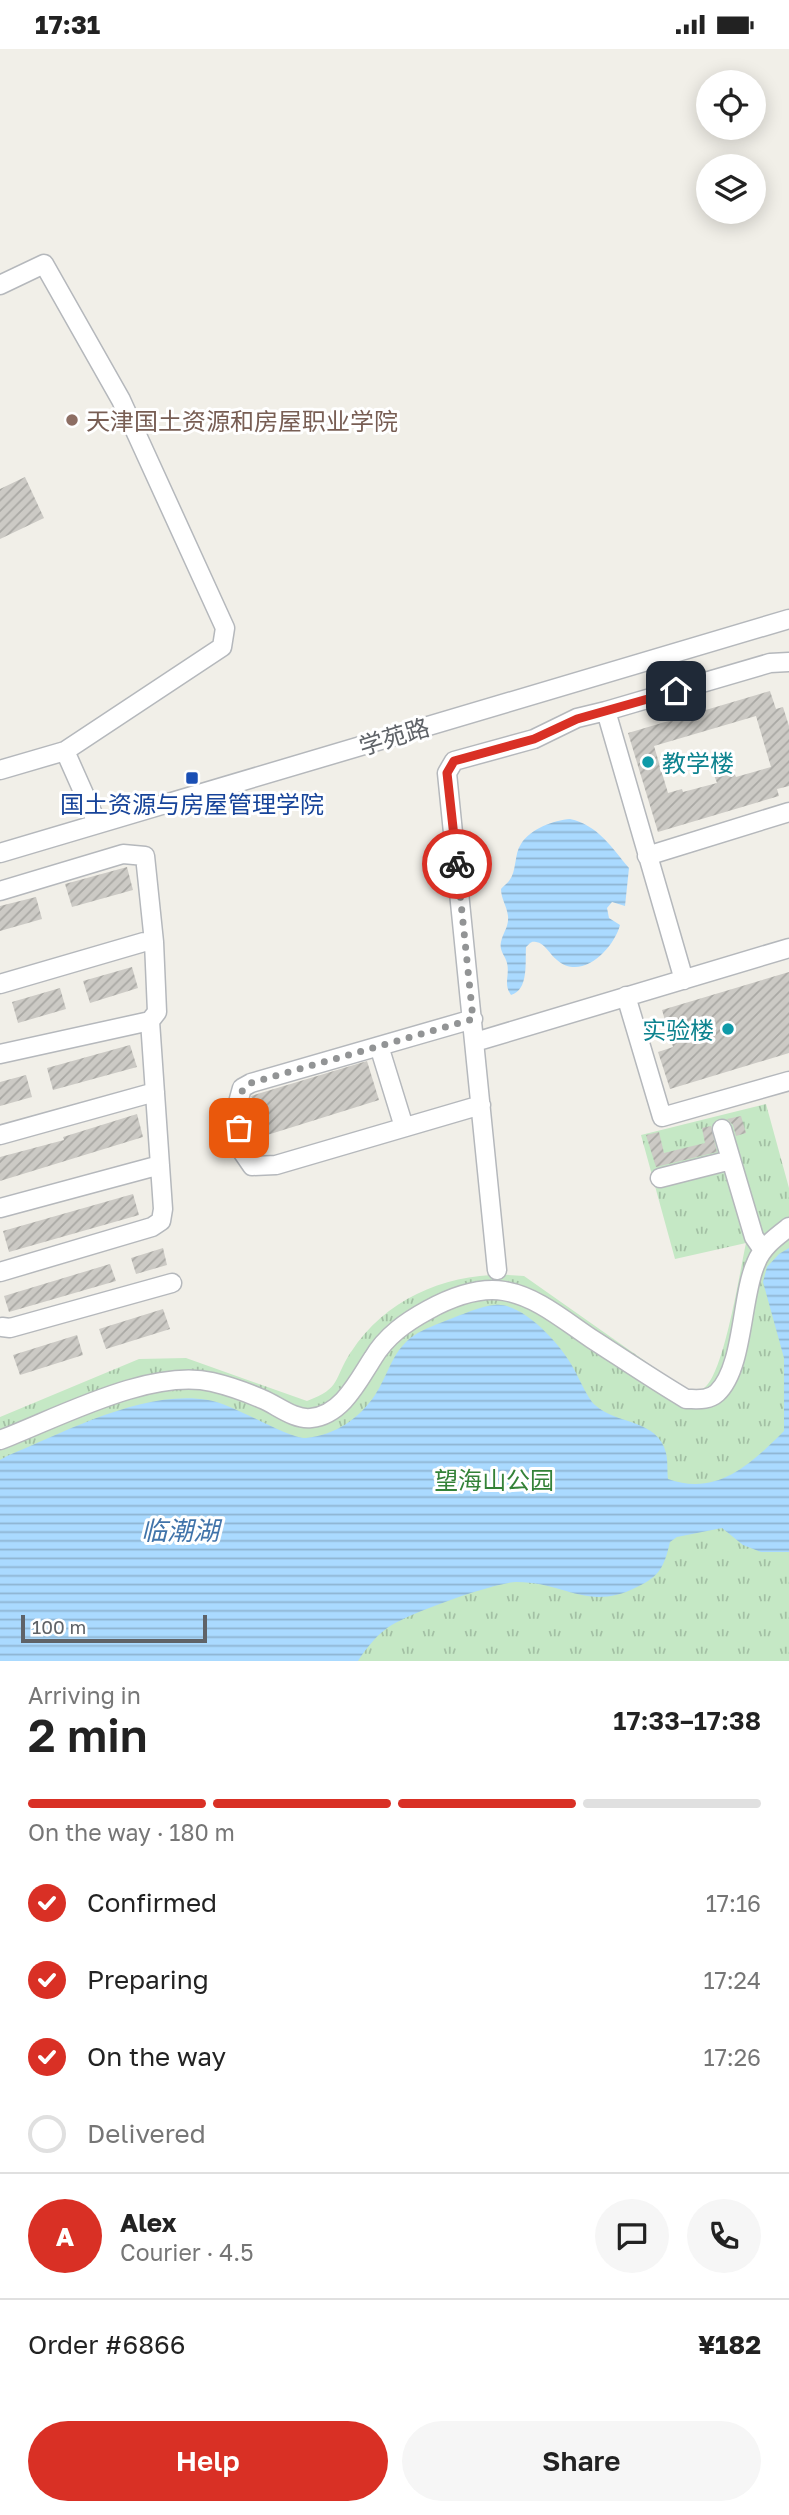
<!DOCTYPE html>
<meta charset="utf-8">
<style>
body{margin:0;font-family:"Golos Text","Noto Sans SC",sans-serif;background:#f6f6f6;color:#222;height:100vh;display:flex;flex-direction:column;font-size:26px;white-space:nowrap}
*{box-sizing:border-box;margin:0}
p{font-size:23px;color:#767676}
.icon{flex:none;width:38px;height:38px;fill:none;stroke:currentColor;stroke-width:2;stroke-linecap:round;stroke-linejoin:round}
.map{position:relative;height:1612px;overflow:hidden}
.side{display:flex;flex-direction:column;background:#fff;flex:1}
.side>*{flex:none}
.tools{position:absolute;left:696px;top:21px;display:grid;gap:14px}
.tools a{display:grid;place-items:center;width:70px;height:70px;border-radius:50%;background:#fff;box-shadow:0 4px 18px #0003;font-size:35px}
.scale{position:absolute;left:21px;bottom:18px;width:186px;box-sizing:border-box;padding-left:7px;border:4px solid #5f6368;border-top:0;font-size:19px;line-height:24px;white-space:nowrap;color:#5f6368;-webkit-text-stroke:5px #fff;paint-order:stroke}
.pin{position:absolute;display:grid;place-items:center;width:60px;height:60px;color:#fff;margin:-30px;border-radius:14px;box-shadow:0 4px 10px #0006}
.courier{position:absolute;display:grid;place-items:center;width:70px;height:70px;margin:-35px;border:5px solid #d93025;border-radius:50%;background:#fff;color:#222;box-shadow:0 2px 9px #0007}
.head em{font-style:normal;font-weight:600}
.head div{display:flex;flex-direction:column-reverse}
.head{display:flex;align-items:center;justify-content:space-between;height:119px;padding:0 28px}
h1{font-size:46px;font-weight:600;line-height:52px}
.bar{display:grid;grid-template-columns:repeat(4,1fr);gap:10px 7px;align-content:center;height:84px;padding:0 28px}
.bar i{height:9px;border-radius:5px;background:#e0e0e0}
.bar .active{background:#d93025}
.bar p{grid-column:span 4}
.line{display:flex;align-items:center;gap:18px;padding:0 28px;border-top:2px solid #e0e0e0}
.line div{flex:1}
.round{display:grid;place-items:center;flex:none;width:74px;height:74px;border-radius:37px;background:#f6f6f6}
ol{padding:0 28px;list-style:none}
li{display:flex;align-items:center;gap:21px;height:77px}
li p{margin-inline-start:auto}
li .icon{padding:7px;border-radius:50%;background:#d93025;color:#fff;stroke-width:4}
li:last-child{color:#767676}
li i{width:38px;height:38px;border:4px solid #e0e0e0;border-radius:50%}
.cta{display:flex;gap:14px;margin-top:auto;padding:14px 28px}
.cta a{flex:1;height:80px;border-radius:42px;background:#d93025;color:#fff;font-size:28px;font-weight:600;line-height:80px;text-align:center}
.cta a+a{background:#f6f6f6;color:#222}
.status{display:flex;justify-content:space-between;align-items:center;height:49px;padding:0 35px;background:#fff;direction:ltr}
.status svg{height:19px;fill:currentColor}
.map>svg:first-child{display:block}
</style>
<div class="status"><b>17:31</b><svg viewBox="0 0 49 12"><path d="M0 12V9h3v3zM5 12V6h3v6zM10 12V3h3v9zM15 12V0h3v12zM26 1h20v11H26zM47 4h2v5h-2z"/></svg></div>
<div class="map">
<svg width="789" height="1612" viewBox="0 0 789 1612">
<defs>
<pattern id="grass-tufts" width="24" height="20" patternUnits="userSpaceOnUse" patternTransform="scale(1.75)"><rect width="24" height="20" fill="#c5e8c5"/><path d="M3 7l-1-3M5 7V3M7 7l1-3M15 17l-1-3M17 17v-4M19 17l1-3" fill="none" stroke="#a3c0a4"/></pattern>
<pattern id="water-rules" width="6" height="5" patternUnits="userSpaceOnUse" patternTransform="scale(1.75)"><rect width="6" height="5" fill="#aadaff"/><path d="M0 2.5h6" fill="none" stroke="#8eb4d2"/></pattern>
<pattern id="building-hatch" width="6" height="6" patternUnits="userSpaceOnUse" patternTransform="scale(1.75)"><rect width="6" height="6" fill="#cccac5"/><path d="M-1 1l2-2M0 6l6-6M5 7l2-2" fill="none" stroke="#a9a8a4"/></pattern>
</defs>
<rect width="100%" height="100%" fill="#f1efe8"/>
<path fill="url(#grass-tufts)" d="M766,1055l23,84v473h-789v-244l139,-58 47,-1 121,43c35,-13 26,-22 44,-49 38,-58 106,-83 173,-76l155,109c8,5 16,9 25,3 20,-13 36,-118 42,-145l-71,16 -34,-124z"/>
<path fill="url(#water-rules)" d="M570,770c28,6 42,29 59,49l-4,38 -13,-4 -5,6 2,10 11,7c-6,23 -38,57 -63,35 -7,-5 -12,-17 -21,-18 -6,-1 -6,2 -10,5 -1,15 3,43 -15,48 -8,-11 -1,-20 -4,-32 -2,-8 -8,-12 -6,-21 2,-10 8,-15 7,-26 -1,-10 -7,-17 -7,-27 2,-3 6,-5 8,-8 8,-10 5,-27 12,-37 9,-15 33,-24 49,-25z
M789,1199v304h-28l-18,-7 -21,-17 -45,9 -7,5c-6,25 -10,34 -33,45 -49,25 -72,-5 -120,-5 -22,0 -114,33 -131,47 -11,8 -21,21 -28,32h-358v-201l7,-4c58,-24 137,-67 201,-56 26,4 80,39 98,38 29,-3 53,-19 69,-43 12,-18 16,-39 32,-54 8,-8 23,-14 33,-18 14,-5 40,-17 55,-18 27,-3 64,38 76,59 7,11 16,34 24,41 22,20 63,14 71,48 2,8 1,18 2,26 49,18 83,-15 116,-48v-73l-21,-76 4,-15 12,-13z"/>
<path fill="url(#building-hatch)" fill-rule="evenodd" d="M25,428l19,41 -44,21v-50z
M770,642l6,18 7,-2 6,19v60l-12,3 2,7 -121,36 -30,-99zM756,667l15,51 -35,10 -3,-7 -19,5 3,8 -34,9 -1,-3 -14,4 -14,-47z
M127,818l6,23 -61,17 -7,-23z
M36,848l6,22 -42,12v-25z
M132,918l6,21 -48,15 -7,-22z
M789,923v81l-119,36 -12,-37 15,-5 -11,-37z
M60,939l6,21 -48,14 -6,-21z
M130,996l7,22 -84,23 -6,-22z
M367,1012l12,39 -115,36 -13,-40z
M26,1026l6,22 -32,9v-24z
M137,1065l6,23 -143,44v-24l64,-17 -1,-3z
M741,1067l5,17 -10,3 -3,-11 -6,-6z
M711,1077l6,26 -61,15 -10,-32 13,-3 5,21 41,-10 -3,-15z
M133,1145l6,21 -130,37 -6,-21z
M163,1199l4,17 -31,9 -5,-16z
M110,1215l6,17 -107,31 -5,-16z
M163,1260l7,20 -64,20 -7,-20z
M77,1286l6,20 -63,20 -7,-20z"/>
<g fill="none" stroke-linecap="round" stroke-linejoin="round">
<defs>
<path id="minor" d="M0,236l44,-21 77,136 104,228 -3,19 -157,104 -65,19
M65,702l28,63
M0,804l789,-234
M647,807l142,-44
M0,842l123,-37 22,2 9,86 3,70 -7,9 -150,33
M684,931l-78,-269 164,-48 19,-1
M0,935l144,-42h10
M626,947l36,121 127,-36
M473,970l-222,64 -9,5 -5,18 4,44 11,16 24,-1 205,-60
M475,993l314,-94
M379,997l25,81
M722,1080l32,108 9,13
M0,1086l155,-43
M660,1129l71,-18
M0,1159l160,-43
M497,1221l-50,-497 7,-12 80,-22 43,-21 29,-7
M0,1223l152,-45 9,-6 2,-12 -13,-188
M2,1278l8,1 162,-45
M0,1391c58,-22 150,-72 212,-58 17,4 34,10 50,17 15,6 32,21 49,19 31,-3 47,-37 62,-60 13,-22 33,-36 55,-48 22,-12 51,-23 76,-19 32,5 61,30 88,48 31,20 62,41 94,60 11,0 22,2 31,-6 27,-25 24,-98 39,-130 6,-16 20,-26 33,-36"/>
</defs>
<use href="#minor" stroke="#b5b8bc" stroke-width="21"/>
<use href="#minor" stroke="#fff" stroke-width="18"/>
</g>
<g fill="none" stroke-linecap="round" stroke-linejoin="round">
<path stroke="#929495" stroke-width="7" stroke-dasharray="0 12.6" d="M239,1079c-1,-18 -5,-35 12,-45l222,-64 -16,-155"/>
<path stroke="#d93025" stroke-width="9" d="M457,815l-10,-91 7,-12 80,-22 43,-20 99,-28"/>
</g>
<circle fill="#8d6e63" stroke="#fff" stroke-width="2.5" cx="72" cy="371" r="7"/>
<g fill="#0f9aa8" stroke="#fff" stroke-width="2.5">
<circle cx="648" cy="713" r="7"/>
<circle cx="728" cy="980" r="7"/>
</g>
<rect fill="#1a4fb4" stroke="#fff" stroke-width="2.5" x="185" y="722" width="14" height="14" rx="3.5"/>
<g text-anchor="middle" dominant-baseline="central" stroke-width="6" stroke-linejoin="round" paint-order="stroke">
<g font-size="24" fill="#785e54" stroke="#fff" text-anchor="start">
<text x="86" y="371">天津国土资源和房屋职业学院</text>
</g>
<g font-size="24" fill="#5f6368" stroke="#fff">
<text transform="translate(394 687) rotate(-17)">学苑路</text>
</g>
<g font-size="24" fill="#0d838f" stroke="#fff" text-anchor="start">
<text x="662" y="713">教学楼</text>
<text x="714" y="980" text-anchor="end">实验楼</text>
</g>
<g font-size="24" fill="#164399" stroke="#fff">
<text x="192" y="754">国土资源与房屋管理学院</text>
</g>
<g font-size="24" fill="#348238" stroke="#fff">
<text x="494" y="1430">望海山公园</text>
</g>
<g font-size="26" font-style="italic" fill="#4174aa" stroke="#fff">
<text x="180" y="1481">临潮湖</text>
</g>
</g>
</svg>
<div class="tools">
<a><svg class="icon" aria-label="locate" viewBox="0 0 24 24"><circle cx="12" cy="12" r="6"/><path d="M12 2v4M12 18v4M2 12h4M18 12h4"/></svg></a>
<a><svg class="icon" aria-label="layers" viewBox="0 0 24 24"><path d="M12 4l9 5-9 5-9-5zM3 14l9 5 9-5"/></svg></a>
</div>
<div class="scale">100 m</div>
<div class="pin" style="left:239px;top:1079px;background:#ea580c"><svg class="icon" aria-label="bag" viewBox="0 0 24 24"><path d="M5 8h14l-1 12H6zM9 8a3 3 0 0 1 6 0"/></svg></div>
<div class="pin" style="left:676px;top:642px;background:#1f2937"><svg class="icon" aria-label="home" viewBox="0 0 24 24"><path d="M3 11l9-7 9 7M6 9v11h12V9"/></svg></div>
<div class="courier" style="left:457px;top:815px"><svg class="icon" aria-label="bike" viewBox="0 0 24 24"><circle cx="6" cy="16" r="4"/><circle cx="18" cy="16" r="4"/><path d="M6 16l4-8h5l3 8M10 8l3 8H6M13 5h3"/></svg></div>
</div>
<section class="side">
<div class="head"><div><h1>2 min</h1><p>Arriving in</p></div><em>17:33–17:38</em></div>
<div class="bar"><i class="active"></i><i class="active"></i><i class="active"></i><i></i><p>On the way · 180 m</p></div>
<ol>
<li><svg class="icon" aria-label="check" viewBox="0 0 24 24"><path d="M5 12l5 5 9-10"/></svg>Confirmed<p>17:16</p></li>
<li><svg class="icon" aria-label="check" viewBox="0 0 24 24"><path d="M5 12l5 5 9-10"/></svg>Preparing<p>17:24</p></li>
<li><svg class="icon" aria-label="check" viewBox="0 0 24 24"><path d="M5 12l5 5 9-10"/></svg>On the way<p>17:26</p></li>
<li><i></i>Delivered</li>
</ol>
<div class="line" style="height:126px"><b class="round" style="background:#d93025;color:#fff">A</b><div><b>Alex</b><p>Courier · 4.5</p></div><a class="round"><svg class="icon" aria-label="chat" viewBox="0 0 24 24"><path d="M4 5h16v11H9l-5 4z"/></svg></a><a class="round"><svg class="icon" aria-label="phone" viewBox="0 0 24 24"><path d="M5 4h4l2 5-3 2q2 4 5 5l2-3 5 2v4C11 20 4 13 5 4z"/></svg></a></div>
<div class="line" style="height:91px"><div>Order #6866</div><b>¥182</b></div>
<div class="cta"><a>Help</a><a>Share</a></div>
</section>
